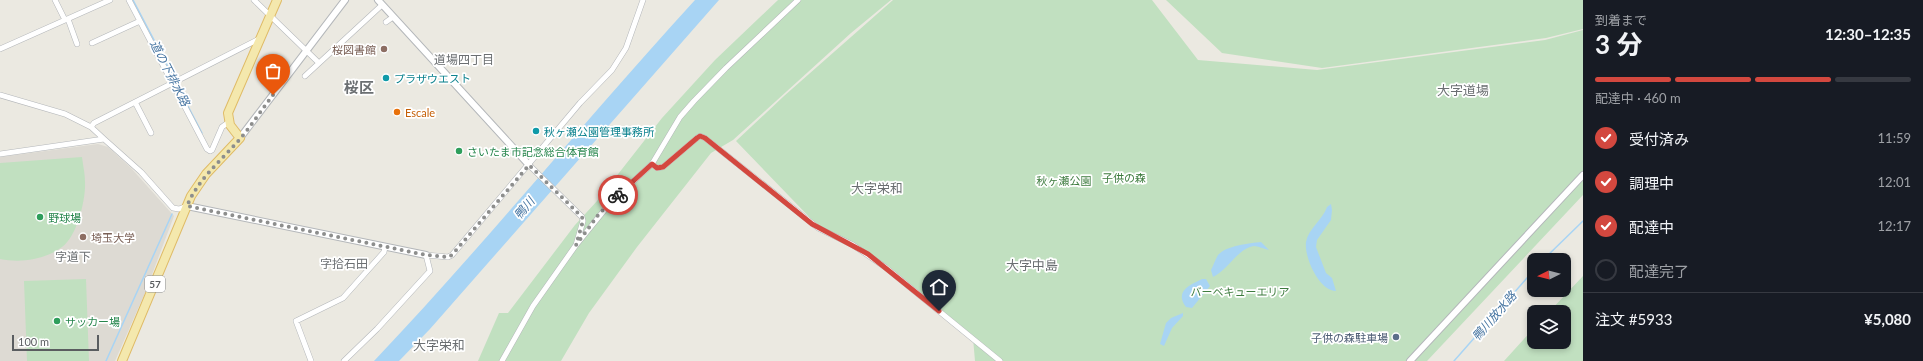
<!DOCTYPE html>
<html lang="ja">
<meta charset="utf-8">
<style>
body{margin:0;font-family:Lato,"Noto Sans JP",sans-serif;background:#20242c;color:#f1f3f6;height:100vh;display:flex;flex-direction:column;font-size:15px;white-space:nowrap}
*{box-sizing:border-box;margin:0}
p{font-size:13px;color:#9ea1a6}
.icon{flex:none;width:22px;height:22px;fill:none;stroke:currentColor;stroke-width:2;stroke-linecap:round;stroke-linejoin:round}
.map{position:relative;flex:1;overflow:hidden}
.side{display:flex;flex-direction:column;background:#171b24;width:340px}
.side>*{flex:none}
.needle{width:26px;rotate:264deg}
.tools{position:absolute;left:1527px;top:253px;display:grid;gap:8px}
.tools a{display:grid;place-items:center;width:44px;height:44px;border-radius:8px;background:#171b24;box-shadow:0 2px 6px #0003;font-size:20px}
.scale{position:absolute;left:12px;bottom:10px;width:87px;box-sizing:border-box;padding-left:4px;border:2px solid #5a5d60;border-top:0;font-size:11px;line-height:14px;white-space:nowrap;color:#5a5d60;-webkit-text-stroke:3px #fff;paint-order:stroke}
.pin{position:absolute;display:grid;place-items:center;width:34px;height:34px;color:#fff;margin:-41px -17px;border-radius:50% 50% 50% 0;rotate:-45deg;box-shadow:0 0 4px #0007}
.pin .icon{rotate:45deg}
.courier{position:absolute;display:grid;place-items:center;width:40px;height:40px;margin:-20px;border:3px solid #d3483f;border-radius:50%;background:#fff;color:#222;box-shadow:0 1px 5px #0007}
.summary em{font-style:normal;font-weight:700}
.summary div{display:flex;flex-direction:column-reverse}
.summary{display:flex;align-items:center;justify-content:space-between;height:68px;padding:0 12px}
h1{font-size:26px;font-weight:700;line-height:30px}
.bar{display:grid;grid-template-columns:repeat(4,1fr);gap:6px 4px;align-content:center;height:48px;padding:0 12px}
.bar i{height:5px;border-radius:3px;background:#363941}
.bar .current{background:#d3483f}
.bar p{grid-column:span 4}
.line{display:flex;align-items:center;gap:10px;padding:0 12px;border-top:1px solid #363941}
.line div{flex:1}
ol{padding:0 12px;list-style:none}
li{display:flex;align-items:center;gap:12px;height:44px}
li p{margin-inline-start:auto}
li .icon{padding:4px;border-radius:50%;background:#d3483f;color:#fff;stroke-width:4}
li:last-child{color:#9ea1a6}
li i{width:22px;height:22px;border:2px solid #363941;border-radius:50%}
main{display:flex;flex:1;min-height:0}
.map>svg:first-child{display:block}
</style>
<main>
<div class="map">
<svg width="1583" height="361" viewBox="0 0 1583 361">
<rect width="100%" height="100%" fill="#ebe9e1"/>
<path fill="#dddad3" d="M98,144l10,3 23,21 43,48 -29,77 -30,68h-115v-204z"/>
<path fill="#c1e0c0" d="M778,0h113l-40,33 -118,107 -22,13 -74,94 -48,66 -28,48h-83l21,-48h9l67,-88 22,-24 65,-83 53,-58z
M893,0h259l46,60 119,10 228,-30 38,-10v165l-156,166h-452l-2,-23 -102,-83 -54,-30 -81,-84 48,-45z
M1166,0h417v29l-37,9 -224,30 -100,-15z
M82,157c1,8 3,17 3,25 1,17 -8,55 -23,65 -18,13 -41,16 -62,12v-96z
M1583,276v85h-79l30,-33v14h30v-30h-15z
M86,279l3,82h-62l-3,-80z"/>
<path fill="#a8d4f4" d="M695,0h24l-289,329 -31,32h-25c111,-117 212,-242 321,-361z
M1331,204l1,6 -1,10 -14,20 -1,7 10,26 6,5 4,13c-17,0 -32,-34 -30,-49 2,-13 17,-23 21,-35z
M1261,242l8,8c-5,-1 -11,-4 -15,-4 -16,2 -26,24 -41,31l-2,-7c2,-4 4,-10 7,-15 7,-9 32,-12 43,-13z
M1202,279h4l4,7 -18,22 -6,-1c-12,-16 4,-22 16,-28z
M1183,313v3l-11,12 -8,18 -4,-2 6,-21 5,-5z"/>
<g fill="none" stroke-linecap="round" stroke-linejoin="round">
<path stroke="#a8d4f4" stroke-width="1.5" d="M133,0l42,80
M176,83l26,50
M1543,260l40,-39
M106,361l66,-147
M1454,361l80,-91"/>
<defs>
<path id="minor" d="M55,0l10,20
M129,0l78,149 3,2 2,-1 10,-23 7,-5
M254,0l65,63
M68,19l9,25
M386,22l7,-5
M92,43l48,-22
M0,49l110,-49
M305,76l77,-71
M0,95l65,19 26,13 13,12
M135,102l16,31
M91,127l3,-4 167,-85
M0,154l104,-15 37,33 32,36 6,1 8,-3
M652,164l28,-47 14,-16 32,-33 72,-68
M529,165l53,52 1,4 -7,24 35,-43 41,-38 5,4 6,-1 34,-29 3,-2 5,2 113,90 35,17 32,22 115,94
M311,361l-15,-40 47,-23 41,-46 1,-5
M344,361l33,-32 53,-58 -4,-16 22,2 4,-2 128,-152 32,-33 14,-22 17,-48
M502,361l31,-55 43,-61"/>
<path id="tertiary" d="M378,0l151,165
M240,138l105,-138
M187,206l239,49
M1410,361l173,-186"/>
<path id="primary" d="M122,361l69,-165 15,-22 34,-36 -10,-13 -2,-12 49,-113"/>
</defs>
<use href="#minor" stroke="#b4b7ba" stroke-width="6"/>
<use href="#tertiary" stroke="#b4b7ba" stroke-width="8"/>
<use href="#primary" stroke="#dfbb66" stroke-width="10"/>
<use href="#minor" stroke="#fff" stroke-width="5"/>
<use href="#tertiary" stroke="#fff" stroke-width="6"/>
<use href="#primary" stroke="#f4e8ad" stroke-width="8"/>
</g>
<g fill="none" stroke-linecap="round" stroke-linejoin="round">
<path stroke="#8d8e8d" stroke-width="4" stroke-dasharray="0 7.2" d="M273,95c-11,14 -21,30 -33,44 -19,22 -42,40 -53,67l239,49 22,2 4,-2 77,-90 53,52 1,4 -7,24 23,-31 19,-19"/>
<path stroke="#d3483f" stroke-width="5" d="M618,195l34,-31 5,4 6,-1 34,-29 3,-2 5,2 107,86 56,30 71,57"/>
</g>
<g fill="#8d6e63" stroke="#fff" stroke-width="1.5">
<circle cx="384" cy="49" r="4"/>
<circle cx="83" cy="237" r="4"/>
</g>
<g fill="#0f9aa8" stroke="#fff" stroke-width="1.5">
<circle cx="386" cy="78" r="4"/>
<circle cx="536" cy="131" r="4"/>
</g>
<circle fill="#e8710a" stroke="#fff" stroke-width="1.5" cx="397" cy="112" r="4"/>
<g fill="#2e9e5b" stroke="#fff" stroke-width="1.5">
<circle cx="459" cy="151" r="4"/>
<circle cx="40" cy="217" r="4"/>
<circle cx="57" cy="321" r="4"/>
</g>
<circle fill="#5c6f8a" stroke="#fff" stroke-width="1.5" cx="1396" cy="337" r="4"/>
<g text-anchor="middle" dominant-baseline="central" stroke-width="3.5" stroke-linejoin="round" paint-order="stroke">
<rect fill="#fff" stroke="#8c8e90" stroke-width="1" x="145" y="276" width="20" height="16" rx="3"/>
<g font-size="10" font-weight="bold" fill="#5a5d60">
<text x="155" y="284">57</text>
</g>
<g font-size="11" fill="#785e54" stroke="#fff" text-anchor="end">
<text x="376" y="49">桜図書館</text>
<text x="91" y="237" text-anchor="start">埼玉大学</text>
</g>
<g font-size="11" fill="#0d838f" stroke="#fff" text-anchor="start">
<text x="394" y="78">プラザウエスト</text>
<text x="544" y="131">秋ヶ瀬公園管理事務所</text>
</g>
<g font-size="11" fill="#c56008" stroke="#fff" text-anchor="start">
<text x="405" y="112">Escale</text>
</g>
<g font-size="11" fill="#27864d" stroke="#fff" text-anchor="start">
<text x="467" y="151">さいたま市記念総合体育館</text>
<text x="48" y="217">野球場</text>
<text x="65" y="321">サッカー場</text>
</g>
<g font-size="11" fill="#3e7c3f" stroke="#fff">
<text x="1124" y="177">子供の森</text>
<text x="1064" y="180">秋ヶ瀬公園</text>
<text x="1240" y="291">バーベキューエリア</text>
</g>
<g font-size="11" fill="#4e5e75" stroke="#fff" text-anchor="end">
<text x="1388" y="337">子供の森駐車場</text>
</g>
<g font-size="12" fill="#6b6f72" stroke="#fff">
<text x="464" y="59">道場四丁目</text>
<text x="73" y="256">字道下</text>
<text x="344" y="263">字拾石田</text>
</g>
<g font-size="12" font-style="italic" fill="#4977a3" stroke="#fff">
<text transform="translate(170 73) rotate(63)">道の下排水路</text>
<text transform="translate(524 208) rotate(-50)">鴨川</text>
<text transform="translate(1494 316) rotate(-49)">鴨川放水路</text>
</g>
<g font-size="13" fill="#6b6f72" stroke="#fff">
<text x="1463" y="90">大字道場</text>
<text x="877" y="188">大字栄和</text>
<text x="1032" y="265">大字中島</text>
<text x="439" y="345">大字栄和</text>
</g>
<g font-size="15" font-weight="bold" fill="#6b6f72" stroke="#fff">
<text x="359" y="87">桜区</text>
</g>
</g>
</svg>
<div class="tools">
<a><svg class="needle" viewBox="-14 -14 28 28"><path d="M0-13l5 13h-10z" fill="#e53935"/><path d="M0 13l5-13h-10z" fill="#9ea1a6"/></svg></a>
<a><svg class="icon" aria-label="layers" viewBox="0 0 24 24"><path d="M12 4l9 5-9 5-9-5zM3 14l9 5 9-5"/></svg></a>
</div>
<div class="scale">100 m</div>
<div class="pin" style="left:273px;top:95px;background:#ea580c"><svg class="icon" aria-label="bag" viewBox="0 0 24 24"><path d="M5 8h14l-1 12H6zM9 8a3 3 0 0 1 6 0"/></svg></div>
<div class="pin" style="left:939px;top:311px;background:#1f2937"><svg class="icon" aria-label="home" viewBox="0 0 24 24"><path d="M3 11l9-7 9 7M6 9v11h12V9"/></svg></div>
<div class="courier" style="left:618px;top:195px"><svg class="icon" aria-label="bike" viewBox="0 0 24 24"><circle cx="6" cy="16" r="4"/><circle cx="18" cy="16" r="4"/><path d="M6 16l4-8h5l3 8M10 8l3 8H6M13 5h3"/></svg></div>
</div>
<section class="side">
<div class="summary"><div><h1>3 分</h1><p>到着まで</p></div><em>12:30–12:35</em></div>
<div class="bar"><i class="current"></i><i class="current"></i><i class="current"></i><i></i><p>配達中 · 460 m</p></div>
<ol>
<li><svg class="icon" aria-label="check" viewBox="0 0 24 24"><path d="M5 12l5 5 9-10"/></svg>受付済み<p>11:59</p></li>
<li><svg class="icon" aria-label="check" viewBox="0 0 24 24"><path d="M5 12l5 5 9-10"/></svg>調理中<p>12:01</p></li>
<li><svg class="icon" aria-label="check" viewBox="0 0 24 24"><path d="M5 12l5 5 9-10"/></svg>配達中<p>12:17</p></li>
<li><i></i>配達完了</li>
</ol>
<div class="line" style="height:52px"><div>注文 #5933</div><b>¥5,080</b></div>
</section>
</main>
